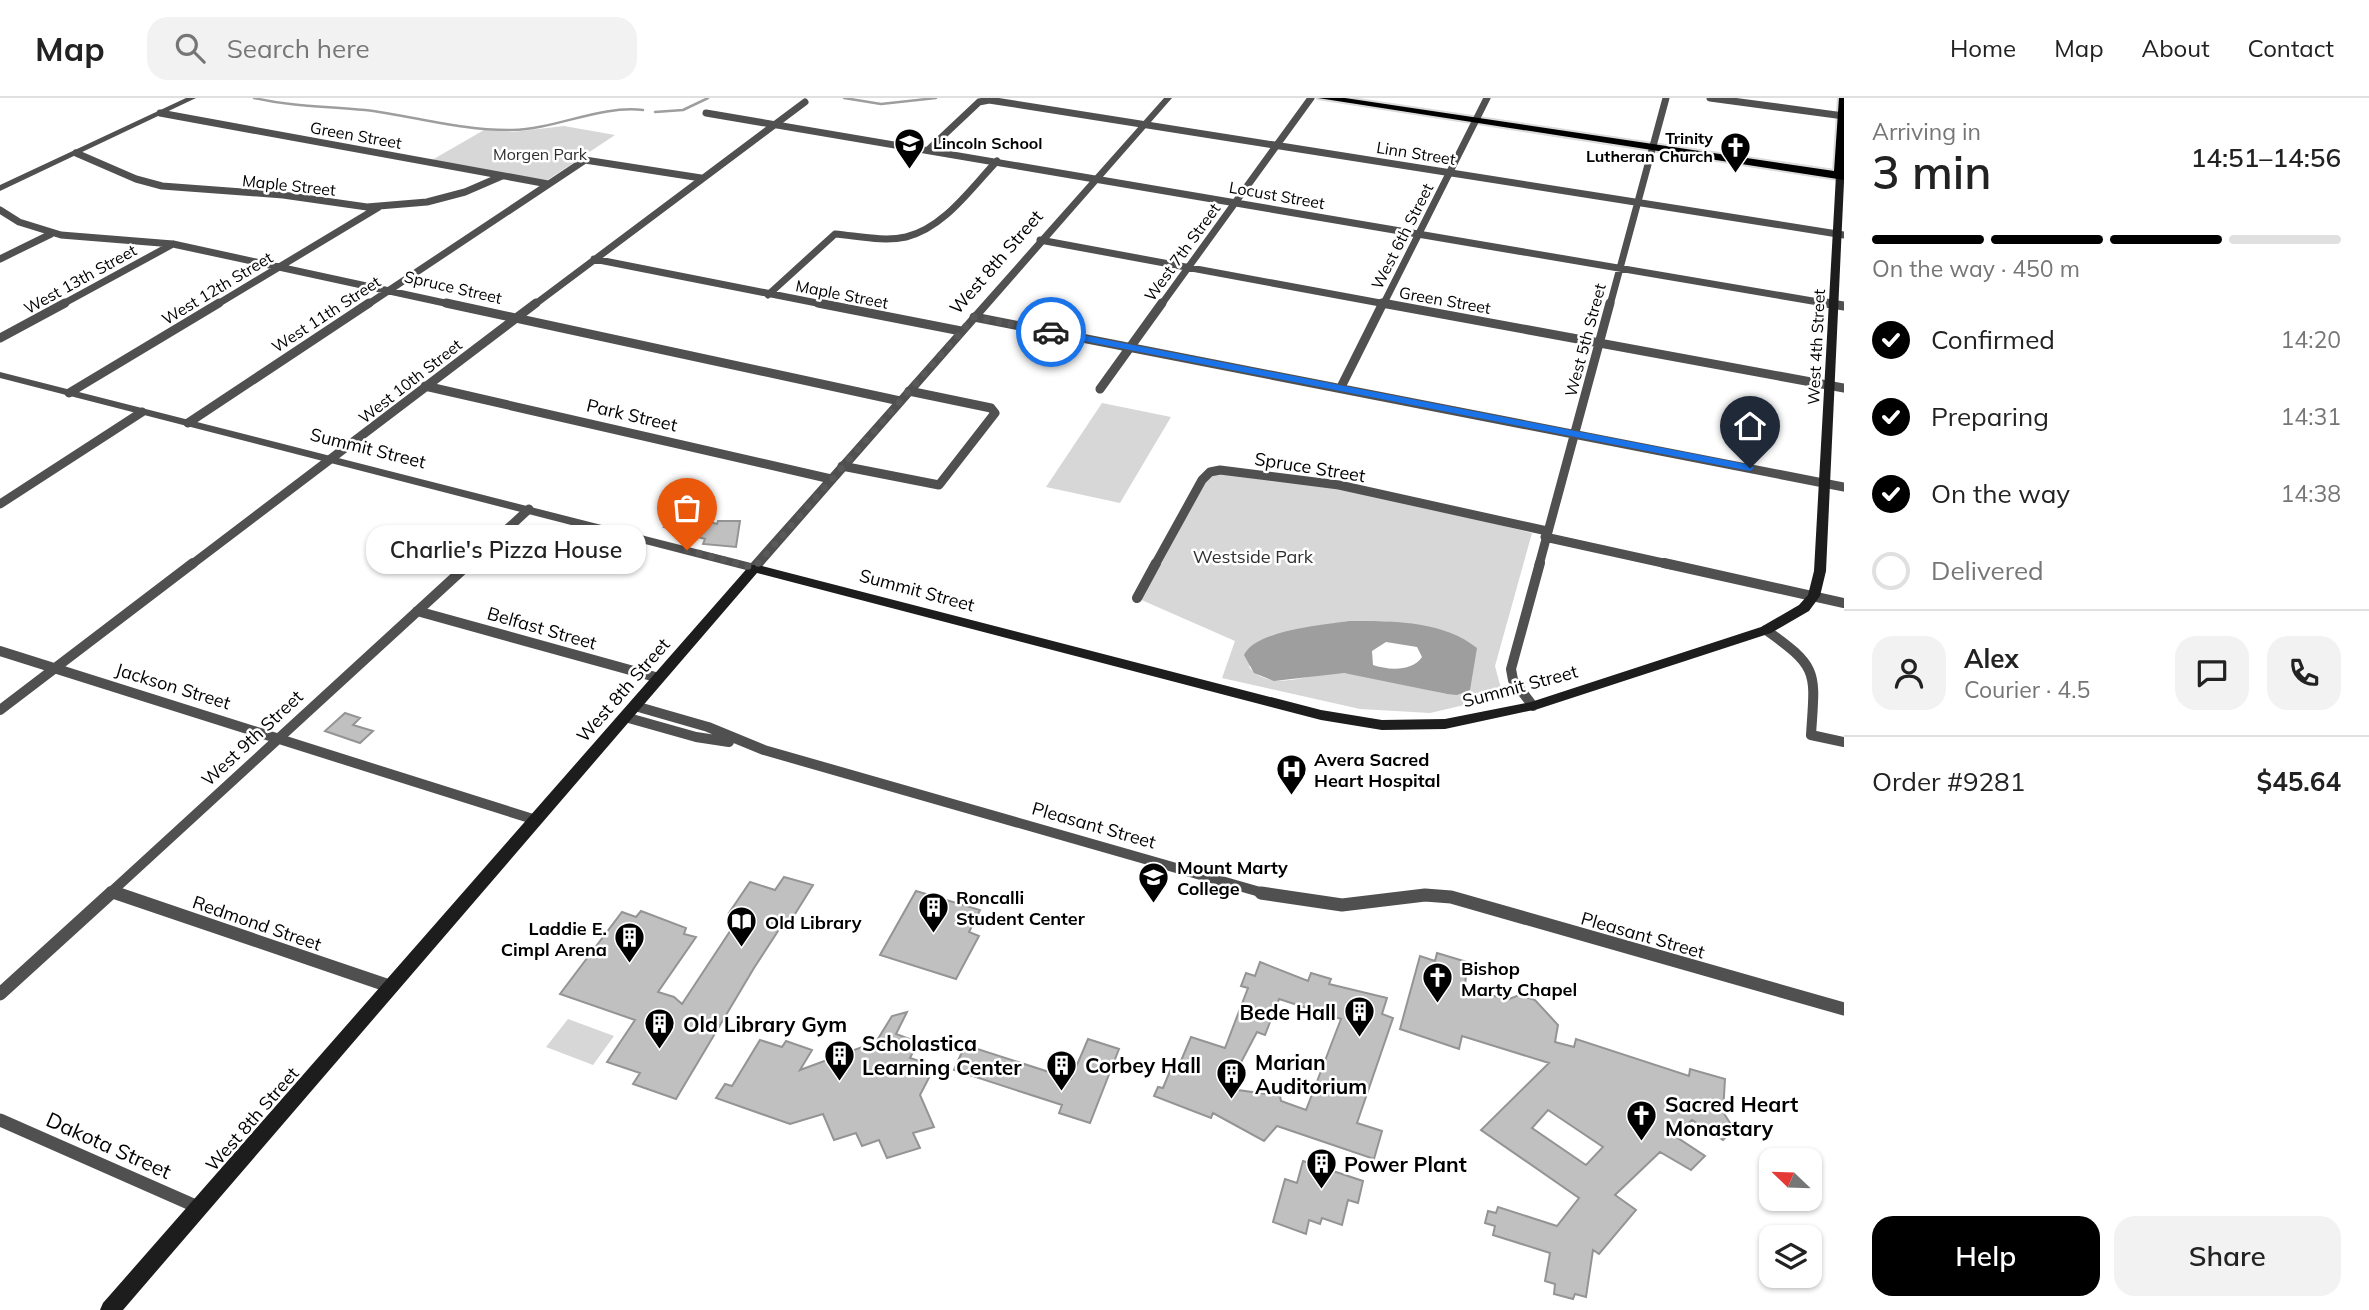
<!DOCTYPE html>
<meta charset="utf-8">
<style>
body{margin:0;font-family:Mulish,sans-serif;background:#f2f2f2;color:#222;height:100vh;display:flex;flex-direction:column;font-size:26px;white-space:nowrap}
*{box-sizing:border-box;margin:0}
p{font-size:23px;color:#767676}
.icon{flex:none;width:38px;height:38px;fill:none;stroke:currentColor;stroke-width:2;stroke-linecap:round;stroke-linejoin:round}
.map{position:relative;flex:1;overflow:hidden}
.side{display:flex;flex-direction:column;background:#fff;width:525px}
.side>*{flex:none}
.needle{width:46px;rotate:293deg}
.buttons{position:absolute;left:1759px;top:1050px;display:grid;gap:14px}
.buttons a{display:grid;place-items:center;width:63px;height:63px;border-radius:14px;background:#fff;box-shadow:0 2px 5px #0004;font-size:35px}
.pin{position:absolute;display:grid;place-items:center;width:60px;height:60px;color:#fff;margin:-72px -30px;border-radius:50% 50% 50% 0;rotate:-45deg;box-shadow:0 0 7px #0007}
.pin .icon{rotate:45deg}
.courier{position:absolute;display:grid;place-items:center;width:70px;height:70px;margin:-35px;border:5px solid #1a73e8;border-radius:50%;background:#fff;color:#222;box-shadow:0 2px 9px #0007}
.bubble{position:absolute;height:49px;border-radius:21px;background:#fff;box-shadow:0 2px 5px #0004;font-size:23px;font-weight:600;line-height:49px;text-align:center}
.summary em{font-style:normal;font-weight:600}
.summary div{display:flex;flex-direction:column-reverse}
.summary{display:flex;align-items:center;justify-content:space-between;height:119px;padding:0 28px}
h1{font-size:46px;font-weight:600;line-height:52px}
.bar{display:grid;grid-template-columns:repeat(4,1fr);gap:10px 7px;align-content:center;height:84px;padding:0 28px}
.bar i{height:9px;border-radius:5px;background:#e0e0e0}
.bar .on{background:#000}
.bar p{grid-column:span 4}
.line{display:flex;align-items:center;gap:18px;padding:0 28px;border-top:2px solid #e0e0e0}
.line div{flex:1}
.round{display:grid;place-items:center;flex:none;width:74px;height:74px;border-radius:21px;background:#f2f2f2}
ol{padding:0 28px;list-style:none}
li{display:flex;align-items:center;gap:21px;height:77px}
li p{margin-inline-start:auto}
li .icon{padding:7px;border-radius:50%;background:#000;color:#fff;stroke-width:4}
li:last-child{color:#767676}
li i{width:38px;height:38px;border:4px solid #e0e0e0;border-radius:50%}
.cta{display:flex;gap:14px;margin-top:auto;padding:14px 28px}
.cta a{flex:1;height:80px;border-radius:21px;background:#000;color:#fff;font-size:28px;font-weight:600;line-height:80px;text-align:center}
.cta a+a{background:#f2f2f2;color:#222}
header{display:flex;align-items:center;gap:42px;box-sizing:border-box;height:98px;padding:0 35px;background:#fff;border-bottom:2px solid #e0e0e0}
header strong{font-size:33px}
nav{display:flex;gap:38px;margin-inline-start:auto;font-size:24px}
.search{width:490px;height:63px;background:#f2f2f2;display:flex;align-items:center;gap:18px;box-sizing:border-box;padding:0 24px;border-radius:21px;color:#767676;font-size:26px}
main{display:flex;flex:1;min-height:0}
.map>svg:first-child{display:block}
</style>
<header>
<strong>Map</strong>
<div class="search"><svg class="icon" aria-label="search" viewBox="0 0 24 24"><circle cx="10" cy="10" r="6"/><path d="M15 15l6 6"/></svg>Search here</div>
<nav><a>Home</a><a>Map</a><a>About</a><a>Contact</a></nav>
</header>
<main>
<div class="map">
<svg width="1844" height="1212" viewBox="0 0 1844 1212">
<rect width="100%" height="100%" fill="#fff"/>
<path fill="#d7d7d7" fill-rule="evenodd" d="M564,28l51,9 -69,46 -114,-21 52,-30 29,2z
M1102,305l69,14 -51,86 -74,-16z
M1210,374l129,13 193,48 -37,133 8,30 -73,17 -70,-4 -138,-31 13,-37 -98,-43zM1349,523h35l50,7 12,66c-35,-8 -74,-22 -111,-21 -28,1 -64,20 -86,-6l23,-32z
M568,921l46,17 -21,29 -47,-18z"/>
<path fill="#9e9e9e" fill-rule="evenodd" d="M1349,523c42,0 93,-1 128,27l-7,42 -13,5 -10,-1 -103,-21 -70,8 -20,-8 -10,-18c11,-25 80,-30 105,-34zM1386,544l31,5 5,10c-10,15 -34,13 -49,8l-1,-14z"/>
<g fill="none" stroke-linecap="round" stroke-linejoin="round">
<path stroke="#9e9e9e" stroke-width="2.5" d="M254,0c40,9 71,8 111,12 49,6 97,21 147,20 44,-1 88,-25 131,-20
M844,0l37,6 55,-6
M655,14l28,-2 25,-12"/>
</g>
<path fill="#c0c0c0" stroke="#949494" stroke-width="2" fill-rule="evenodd" d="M678,415l39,11 1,-3h22l-4,26 -33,-3 2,-5 -41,-12z
M345,615l15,5 -7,7 20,6 -13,12 -35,-12z
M784,779l29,8 -28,45 -5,-2 -26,40 -78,131 -43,-15 7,-11 -33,-11 28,-42 -75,-26 62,-82 14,5 5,-6 45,17 -2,6 12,3 -38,55 16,5 8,7 58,-88 -11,-3 21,-31 25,8z
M916,793l64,19 -11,22 10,4 -23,43 -76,-24z
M1437,855l30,9 -2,25 42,13 12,-5 16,5 23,25 -3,17 19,5 2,-8 113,37 1,-7 35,10 -2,33 11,17 -11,11 -31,-20 -17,16 30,20 -14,14 -31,-18 -45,43 21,15 -37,44 -6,-4 -7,47 -11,-3 -2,5 -19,-5 1,-10 -10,-3 5,-28 -57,-18 2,-9 -10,-3 3,-12 8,2 2,-6 59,19 22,-28 -98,-68 68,-67 -87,-27 -3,13 -59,-20 20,-73 15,5zM1548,1012l55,37 -17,18 -54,-37z
M1260,864l48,19 3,-8 20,6 -2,5 58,14 -5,16 11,4 -36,105 25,8 -8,28 -97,-33 -13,15 -51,-28 -2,5 -57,-22 4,-9 5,1 9,-22 6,2 13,-31 34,11 23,-60 -7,-2 5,-13 9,3zM1279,901l62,20 -35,91 -25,-9 -1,-5 -49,-7 -4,-25 11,4 19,-36 8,3z
M907,914l-11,22 22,8 -8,16 25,8 -15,29 14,32 -21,6 7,15 -33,10 -8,-18 -17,6 -6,-13 -22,7 -11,-26 -33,10 -74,-26 9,-14 7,2 28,-46 22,7 4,-6 26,9 -12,20 76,-28 16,-26z
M1088,941l31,10 -29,74 -31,-10 3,-8 -108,-35 11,-25 106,34z
M1303,1063l60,20 -5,22 -10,-3 -6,25 -20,-7 -2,6 -11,-4 -3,14 -33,-12 12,-43 12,4z"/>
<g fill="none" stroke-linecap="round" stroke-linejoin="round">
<defs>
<path id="trunk" d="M1318,0h27l489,73 5,-73h5v82z"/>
</defs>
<use href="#trunk" stroke="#dbdbdb" stroke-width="4"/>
<path stroke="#505050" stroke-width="7" d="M1710,0l134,18
M160,15l388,71
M706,15l1130,192
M928,52l51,-48 10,-2 855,135
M76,55l60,26 26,7 121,9 84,12 60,-5 38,-10 37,-16
M0,112l19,12 42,13 112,9 281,61
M1040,142l351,65
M0,161l51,-25
M594,161l233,46
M768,197l67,-61c23,2 48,8 71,3 38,-9 65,-49 91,-76
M61,207l112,-61
M216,207l163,-98
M367,207l218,-145 116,18
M534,207l271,-203
M1161,207l150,-207
M1383,207l104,-207
M1610,207l56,-207"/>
<path stroke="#505050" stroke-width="9" d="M446,205l454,98
M818,205l143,28
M1382,205l462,85
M1826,205l18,3
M974,219l870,170
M0,240l65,-35
M425,288l406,93
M1341,289l42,-84
M1100,291l62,-86
M69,295l150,-90
M188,325l181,-120
M842,368l97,19 56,-72 -4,-5 -82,-17
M0,406l142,-92
M1545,439l127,28
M191,467l345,-262
M468,467l61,-56
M1155,467l47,-85 8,-8 10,-2 119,15 208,46
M1539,467l71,-262"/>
<path stroke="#505050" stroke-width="10" d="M1664,465l180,40
M1137,500l19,-35
M417,513l242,67
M1766,532c54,38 49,42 45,105l33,7
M0,553l536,169
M635,608l73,21 56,23 503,144
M1533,608l-20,-26 -2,-11 29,-106
M0,612l193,-147
M625,619l71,20 33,5
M111,793l10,3
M109,796l361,-331"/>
<path stroke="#505050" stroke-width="13" d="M116,795l276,94
M1261,795l81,12 83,-10 26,2 393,112
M0,896l111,-101
M0,1022l200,88"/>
<path fill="#505050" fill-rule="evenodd" d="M186,0h10l-196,93v-6z
M1164,0h8l-414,473 -4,1 -754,-194v-6l751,191z"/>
<path fill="#1d1d1d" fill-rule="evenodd" d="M1840,74l4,3v7l-18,389 -6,25 -11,15 -38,22 -233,76 -93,20 -63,1 -61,-10 -564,-147 -634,737h-23l3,-7 647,-738h8l563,145 61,10 63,-1 86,-17 230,-75 38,-22 9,-10 6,-24 22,-396z"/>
<use href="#trunk" fill="#000" fill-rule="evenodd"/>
</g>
<path fill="#1a73e8" d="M1051,231l699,136 4,3 -4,3 -702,-137z"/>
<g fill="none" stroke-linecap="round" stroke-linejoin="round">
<path stroke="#595959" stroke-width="7" stroke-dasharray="0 12.6" d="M687,452l67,18 220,-251 77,15"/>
</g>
<defs>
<symbol id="school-pin" viewBox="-11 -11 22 30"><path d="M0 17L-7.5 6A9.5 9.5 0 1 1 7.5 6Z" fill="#000" stroke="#fff"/><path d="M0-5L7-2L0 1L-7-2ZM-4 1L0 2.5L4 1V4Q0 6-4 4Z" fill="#fff"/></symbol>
<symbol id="church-pin" viewBox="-11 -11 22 30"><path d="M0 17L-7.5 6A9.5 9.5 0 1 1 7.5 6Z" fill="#000" stroke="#fff"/><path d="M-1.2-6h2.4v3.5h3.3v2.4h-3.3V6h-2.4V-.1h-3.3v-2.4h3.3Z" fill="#fff"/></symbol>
<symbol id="hospital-pin" viewBox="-11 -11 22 30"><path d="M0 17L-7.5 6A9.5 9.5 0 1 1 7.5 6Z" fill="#000" stroke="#fff"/><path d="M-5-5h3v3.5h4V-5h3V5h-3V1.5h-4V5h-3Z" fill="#fff"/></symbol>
<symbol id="university-pin" viewBox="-11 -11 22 30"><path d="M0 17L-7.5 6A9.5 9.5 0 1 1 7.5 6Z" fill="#000" stroke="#fff"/><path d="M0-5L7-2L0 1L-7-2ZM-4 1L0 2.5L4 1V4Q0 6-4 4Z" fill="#fff"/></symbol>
<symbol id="building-pin" viewBox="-11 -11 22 30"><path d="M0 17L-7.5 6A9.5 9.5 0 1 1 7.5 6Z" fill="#000" stroke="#fff"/><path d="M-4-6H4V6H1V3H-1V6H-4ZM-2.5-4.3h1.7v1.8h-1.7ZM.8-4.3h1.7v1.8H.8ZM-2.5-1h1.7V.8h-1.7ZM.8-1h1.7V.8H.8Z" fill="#fff"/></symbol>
<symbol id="library-pin" viewBox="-11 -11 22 30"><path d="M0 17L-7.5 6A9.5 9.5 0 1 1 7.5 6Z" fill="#000" stroke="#fff"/><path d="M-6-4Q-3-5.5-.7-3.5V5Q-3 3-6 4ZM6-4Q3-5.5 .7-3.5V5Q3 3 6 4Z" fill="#fff"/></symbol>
</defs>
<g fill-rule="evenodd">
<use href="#school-pin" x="892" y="28" width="35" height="47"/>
<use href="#church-pin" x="1718" y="32" width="35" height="47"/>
<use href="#hospital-pin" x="1274" y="654" width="35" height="47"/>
<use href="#university-pin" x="1136" y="762" width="35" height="47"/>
<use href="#building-pin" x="916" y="792" width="35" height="47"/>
<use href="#library-pin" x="724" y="806" width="35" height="47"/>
<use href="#building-pin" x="612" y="822" width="35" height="47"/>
<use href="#church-pin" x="1420" y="862" width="35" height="47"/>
<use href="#building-pin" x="1342" y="896" width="35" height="47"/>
<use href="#building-pin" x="642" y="908" width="35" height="47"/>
<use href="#building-pin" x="822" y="940" width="35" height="47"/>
<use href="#building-pin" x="1044" y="950" width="35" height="47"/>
<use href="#building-pin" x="1214" y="958" width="35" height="47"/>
<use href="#church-pin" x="1624" y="1000" width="35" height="47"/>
<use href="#building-pin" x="1304" y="1048" width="35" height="47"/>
</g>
<g text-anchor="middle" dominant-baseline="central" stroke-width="5" stroke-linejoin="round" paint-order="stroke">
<g font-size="16" fill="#000" stroke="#fff">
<text transform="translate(356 37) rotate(10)">Green Street</text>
<text transform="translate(1416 55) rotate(9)">Linn Street</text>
<text transform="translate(289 87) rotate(6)">Maple Street</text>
<text transform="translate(1277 97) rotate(10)">Locust Street</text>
<text transform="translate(1402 138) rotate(-63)">West 6th Street</text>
<text transform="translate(1182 154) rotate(-54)">West 7th Street</text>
<text transform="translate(80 181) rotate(-29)">West 13th Street</text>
<text transform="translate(453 189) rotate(13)">Spruce Street</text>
<text transform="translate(217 190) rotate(-31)">West 12th Street</text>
<text transform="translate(842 196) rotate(11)">Maple Street</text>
<text transform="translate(1445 202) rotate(10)">Green Street</text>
<text transform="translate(326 216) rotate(-33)">West 11th Street</text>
<text transform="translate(1585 242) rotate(-75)">West 5th Street</text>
<text transform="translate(1816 249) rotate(-87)">West 4th Street</text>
<text transform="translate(410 283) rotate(-38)">West 10th Street</text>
</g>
<g font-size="16" font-weight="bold" fill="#000" stroke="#fff" text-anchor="end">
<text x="1713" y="40">Trinity<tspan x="1713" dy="18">Lutheran Church</tspan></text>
<text x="933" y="45" text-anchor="start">Lincoln School</text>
</g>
<g font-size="16" fill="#2e2e2e" stroke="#fff">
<text x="540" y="56">Morgen Park</text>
</g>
<g font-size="18" fill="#000" stroke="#fff">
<text transform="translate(996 164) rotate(-49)">West 8th Street</text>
<text transform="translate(632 317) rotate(13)">Park Street</text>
<text transform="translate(368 350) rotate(14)">Summit Street</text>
<text transform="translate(1310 369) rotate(9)">Spruce Street</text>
<text transform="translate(917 492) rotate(15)">Summit Street</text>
<text transform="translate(542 530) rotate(16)">Belfast Street</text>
<text transform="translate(173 588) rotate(17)">Jackson Street</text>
<text transform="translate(1520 588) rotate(-15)">Summit Street</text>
<text transform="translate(623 592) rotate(-49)">West 8th Street</text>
<text transform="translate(252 640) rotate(-43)">West 9th Street</text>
<text transform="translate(1094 727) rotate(16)">Pleasant Street</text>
<text transform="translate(257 825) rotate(19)">Redmond Street</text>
<text transform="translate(1643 837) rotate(16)">Pleasant Street</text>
<text transform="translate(252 1021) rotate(-49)">West 8th Street</text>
</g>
<g font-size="18" fill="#2e2e2e" stroke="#fff">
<text x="1253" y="458">Westside Park</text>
</g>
<g font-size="18" font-weight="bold" fill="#000" stroke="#fff" text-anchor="start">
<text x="1314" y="661">Avera Sacred<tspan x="1314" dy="21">Heart Hospital</tspan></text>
<text x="1177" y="769">Mount Marty<tspan x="1177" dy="21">College</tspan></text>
<text x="956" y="799">Roncalli<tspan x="956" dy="21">Student Center</tspan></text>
<text x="765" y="824">Old Library</text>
<text x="607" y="830" text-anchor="end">Laddie E.<tspan x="607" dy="21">Cimpl Arena</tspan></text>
<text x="1461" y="870">Bishop<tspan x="1461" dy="21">Marty Chapel</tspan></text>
</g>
<g font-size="21" font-weight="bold" fill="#000" stroke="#fff" text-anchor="start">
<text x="1336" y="914" text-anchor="end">Bede Hall</text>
<text x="683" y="926">Old Library Gym</text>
<text x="862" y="945">Scholastica<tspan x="862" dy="24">Learning Center</tspan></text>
<text x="1255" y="964">Marian<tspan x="1255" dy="24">Auditorium</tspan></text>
<text x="1085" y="967">Corbey Hall</text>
<text x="1665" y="1006">Sacred Heart<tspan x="1665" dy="24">Monastary</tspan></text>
<text x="1344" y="1066">Power Plant</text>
</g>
<g font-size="21" fill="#000" stroke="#fff">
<text transform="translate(109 1047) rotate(24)">Dakota Street</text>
</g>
</g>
</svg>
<div class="buttons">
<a><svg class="needle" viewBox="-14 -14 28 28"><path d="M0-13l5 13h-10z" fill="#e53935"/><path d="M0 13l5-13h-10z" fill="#767676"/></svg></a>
<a><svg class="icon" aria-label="layers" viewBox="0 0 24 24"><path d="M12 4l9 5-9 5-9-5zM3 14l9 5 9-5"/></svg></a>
</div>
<div class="pin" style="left:687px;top:452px;background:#ea580c"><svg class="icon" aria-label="bag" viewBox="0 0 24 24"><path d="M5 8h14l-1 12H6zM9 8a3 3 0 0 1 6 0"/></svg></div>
<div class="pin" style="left:1750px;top:370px;background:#1f2937"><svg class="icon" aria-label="home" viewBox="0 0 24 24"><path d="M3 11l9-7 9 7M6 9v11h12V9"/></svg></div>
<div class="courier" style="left:1051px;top:234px"><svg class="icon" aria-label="car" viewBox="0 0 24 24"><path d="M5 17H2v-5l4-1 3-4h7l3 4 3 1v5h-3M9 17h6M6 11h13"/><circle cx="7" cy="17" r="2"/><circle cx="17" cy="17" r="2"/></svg></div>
<div class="bubble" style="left:366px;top:427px;width:280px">Charlie's Pizza House</div>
</div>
<section class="side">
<div class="summary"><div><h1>3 min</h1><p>Arriving in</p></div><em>14:51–14:56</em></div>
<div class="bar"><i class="on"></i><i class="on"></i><i class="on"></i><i></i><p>On the way · 450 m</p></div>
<ol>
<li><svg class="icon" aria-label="check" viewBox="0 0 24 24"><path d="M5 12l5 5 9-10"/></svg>Confirmed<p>14:20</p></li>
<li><svg class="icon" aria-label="check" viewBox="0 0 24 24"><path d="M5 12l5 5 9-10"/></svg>Preparing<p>14:31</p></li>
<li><svg class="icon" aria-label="check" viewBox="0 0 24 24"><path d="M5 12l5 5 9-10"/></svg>On the way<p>14:38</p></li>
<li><i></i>Delivered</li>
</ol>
<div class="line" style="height:126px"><a class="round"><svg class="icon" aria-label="person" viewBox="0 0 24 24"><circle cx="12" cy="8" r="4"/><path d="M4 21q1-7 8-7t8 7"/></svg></a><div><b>Alex</b><p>Courier · 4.5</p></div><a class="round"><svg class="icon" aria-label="chat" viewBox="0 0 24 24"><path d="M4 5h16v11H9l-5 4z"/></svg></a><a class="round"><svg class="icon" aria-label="phone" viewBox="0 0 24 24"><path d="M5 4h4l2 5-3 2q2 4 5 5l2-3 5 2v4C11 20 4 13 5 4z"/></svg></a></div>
<div class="line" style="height:91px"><div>Order #9281</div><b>$45.64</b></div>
<div class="cta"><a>Help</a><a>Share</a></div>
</section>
</main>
